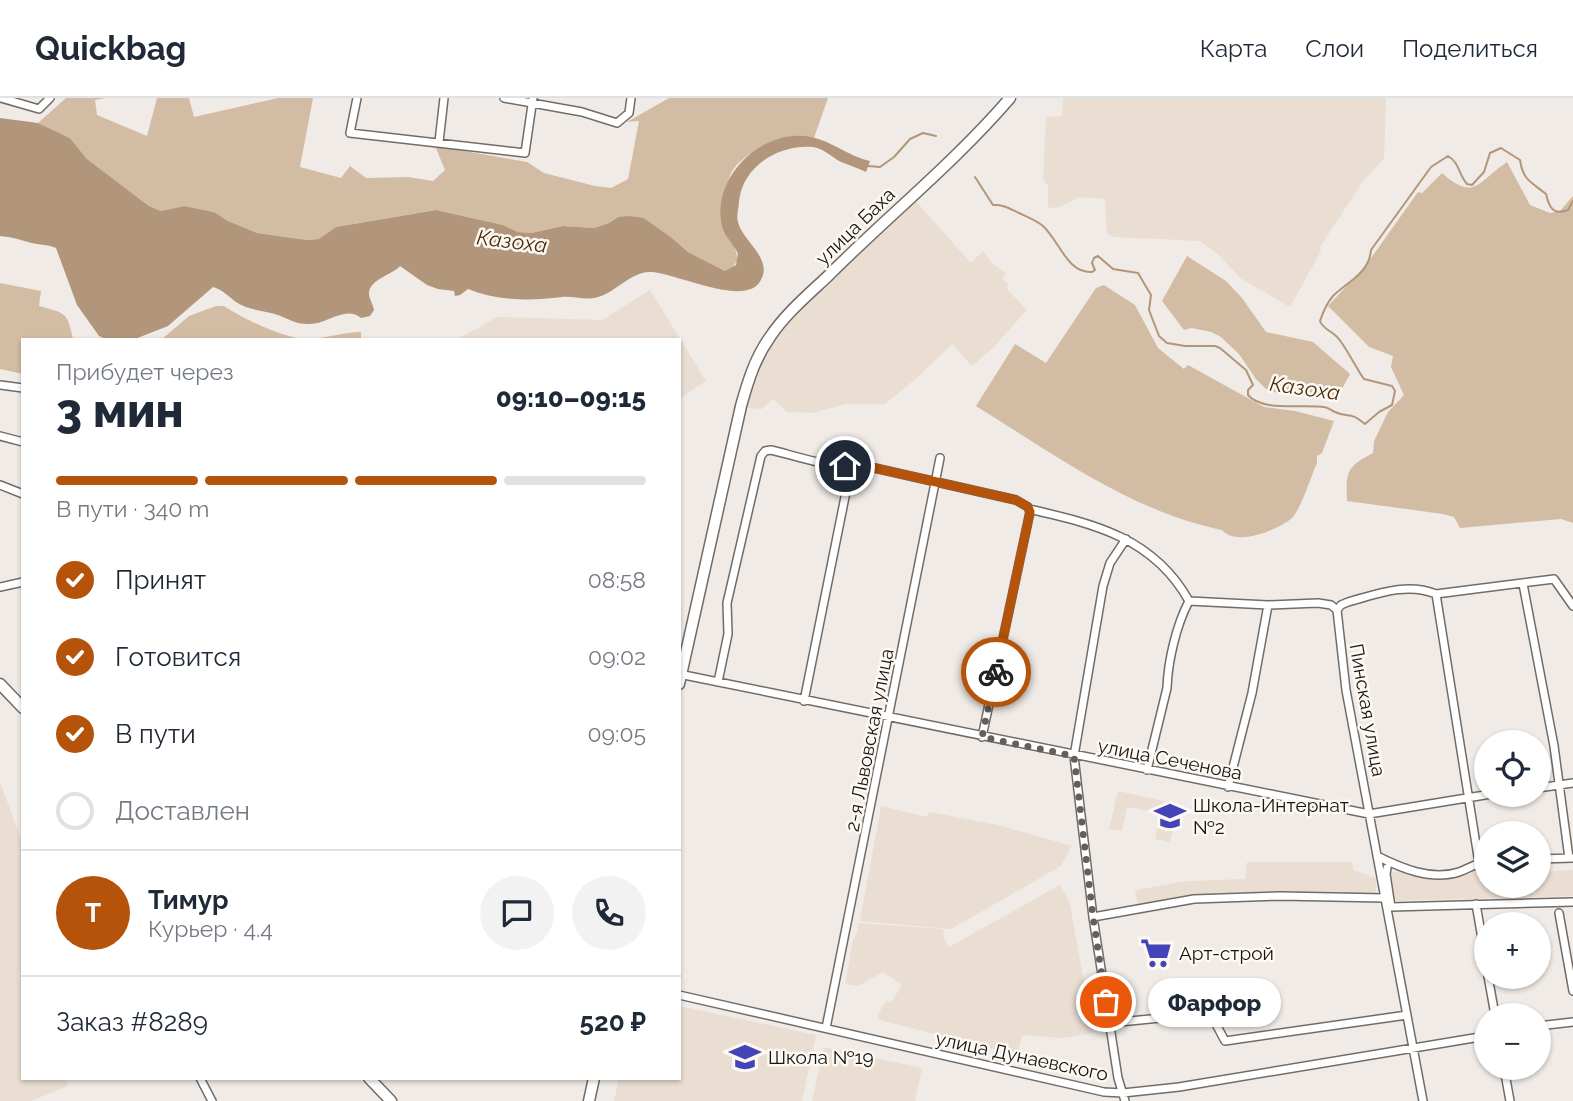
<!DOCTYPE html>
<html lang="ru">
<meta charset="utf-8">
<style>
body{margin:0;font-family:Raleway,sans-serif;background:#f2f2f3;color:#1f2937;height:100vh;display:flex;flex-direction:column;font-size:26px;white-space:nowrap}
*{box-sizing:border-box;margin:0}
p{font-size:23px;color:#747a83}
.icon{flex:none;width:38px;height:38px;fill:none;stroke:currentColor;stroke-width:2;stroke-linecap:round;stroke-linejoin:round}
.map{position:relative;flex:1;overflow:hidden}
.drawer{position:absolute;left:21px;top:240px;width:660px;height:742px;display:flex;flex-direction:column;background:#fff;border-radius:0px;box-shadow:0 2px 5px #0004}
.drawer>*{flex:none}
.controls{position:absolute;left:1474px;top:632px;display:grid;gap:14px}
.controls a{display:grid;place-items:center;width:77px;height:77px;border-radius:50%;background:#fff;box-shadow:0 2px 5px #0004;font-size:35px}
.pin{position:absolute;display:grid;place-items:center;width:60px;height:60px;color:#fff;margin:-30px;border:4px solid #fff;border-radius:50%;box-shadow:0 2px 7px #0007}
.courier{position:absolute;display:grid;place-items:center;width:70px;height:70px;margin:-35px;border:5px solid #b45309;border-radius:50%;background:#fff;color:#222;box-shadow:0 2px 9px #0007}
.bubble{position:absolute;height:49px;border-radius:24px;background:#fff;box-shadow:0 2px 5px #0004;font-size:23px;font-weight:800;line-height:49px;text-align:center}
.summary em{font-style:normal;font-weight:800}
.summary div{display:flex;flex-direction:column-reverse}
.summary{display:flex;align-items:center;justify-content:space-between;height:119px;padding:0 35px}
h1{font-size:46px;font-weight:800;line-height:52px}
.bar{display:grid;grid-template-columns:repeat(4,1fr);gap:10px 7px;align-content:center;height:84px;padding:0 35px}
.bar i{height:9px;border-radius:5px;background:#e0e1e3}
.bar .current{background:#b45309}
.bar p{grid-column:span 4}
.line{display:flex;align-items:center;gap:18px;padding:0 35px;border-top:2px solid #e0e1e3}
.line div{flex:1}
.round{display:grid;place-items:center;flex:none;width:74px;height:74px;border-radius:37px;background:#f2f2f3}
ol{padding:0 35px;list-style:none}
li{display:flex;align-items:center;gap:21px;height:77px}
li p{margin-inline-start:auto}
li .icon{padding:7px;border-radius:50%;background:#b45309;color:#fff;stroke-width:4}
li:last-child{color:#747a83}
li i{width:38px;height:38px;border:4px solid #e0e1e3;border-radius:50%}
header{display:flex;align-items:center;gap:42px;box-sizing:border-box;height:98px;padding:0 35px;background:#fff;border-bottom:2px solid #e0e1e3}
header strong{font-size:33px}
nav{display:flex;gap:38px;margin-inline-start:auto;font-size:24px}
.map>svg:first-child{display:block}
</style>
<header>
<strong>Quickbag</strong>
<nav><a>Карта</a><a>Слои</a><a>Поделиться</a></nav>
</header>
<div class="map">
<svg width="1573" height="1003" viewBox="0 0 1573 1003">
<rect width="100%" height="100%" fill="#f0ebe6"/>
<path fill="#eaded3" d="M1063,0h323l-2,61 -20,21 -44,67 1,4 -31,56 -50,-29 -22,-24 -18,-13 -86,-4 -7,-4 -2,-34 -26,-2 -19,10 -12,1v-22l-5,-7 3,-62 16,-1z
M914,101l57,64 12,-12 9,12 14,10 -4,6 6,5 -2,4 21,22 -33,37 -22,19 -20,-22 -33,32 -34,28h-38l-35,9 -25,-1 -14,-13 -11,10 -15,-1 9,-36 24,-41z
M650,192l56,91 -27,18v-59l-221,-1 39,-22 105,3z
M0,684l23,62v234h42l3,8 -37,15h-31z
M1118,693l59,13 -1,7 10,-4 -1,6 -10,5 -5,24 -15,-3 5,-26 -33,-6 -5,24 -13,-2z
M881,708l46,11 2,-5 69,13 74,21 -11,20 -110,63 -91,-8z
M1247,764h106v8l23,8v17l-99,-4 -90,4 -49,10 -3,-15 52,-9 58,-2z
M1476,772l10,3v13h52v-14l35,-2v26l-181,5 -1,-29z
M1060,787l10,19 23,129 -31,5 -40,-3 -5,20 -137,-35 -2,-4 4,-9 5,-7 4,3 11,-18 -19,-13 -25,14 -13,-2 8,-44 5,-10v-7l86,6 -1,8 6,10z
M679,908l137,29 -14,66h-188l5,-23h60z
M824,949l98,21 -7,33h-103z"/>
<path fill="#d3bca4" d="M66,0h40l-11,2 2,15 50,21 10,-38h32l5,19 84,-19h35l-13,69 41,11 9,-12 16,12 42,-1 25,4 12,-11 -10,-24 92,16 17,11 51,13 16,2 17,-9 11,-58 -12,1 42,-24h159l-14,40c-26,-4 -70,11 -83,35 -6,13 -4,46 -5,61l8,9 4,17 -7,9 -6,2 -37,-19 -16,-14 -28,-20 -26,-1 -9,6 -15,5 -31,-2 -32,7 -13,-1 -15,-7 -67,-15 -100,17 -16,12 -13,1 -50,-7 -29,-12 -14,-9 -30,-6 -23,5 -12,-5 -62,-47 -17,-21 -32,-15z
M1507,64l23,43 20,8 10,-2 13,-15v327l-12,-4 -101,9 -6,-11 -11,-3 -96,-13c-1,-29 -1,-34 26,-48l1,-12 14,-29 16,-17 -13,-28 2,-11 -24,-9 -41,-41 38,-41 52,-73 4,1 20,-20c33,29 35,9 65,-11z
M1187,158l39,25 16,17 24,34 47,10 37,32 -13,24 -55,-7 -3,3 -13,-5 -10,-10 -17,-25 -18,-17 -10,-5 -19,-4 -8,2 -22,-29z
M0,185l41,8 -2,15c26,8 28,4 34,33l-50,1v34l-23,-5z
M1104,187l31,20 23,43 26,21 4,-4 76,42 31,4 39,10 -12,32 -5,3v7c-6,13 -16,46 -25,55 -14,12 -56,29 -70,12 -92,-19 -168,-76 -246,-124l39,-62 31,19 50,-75z
M216,208h8c18,12 61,33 82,33 19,0 37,-7 55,-7v7h-199l27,-23z"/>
<path fill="#b2967b" d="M0,20l38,5 32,15 17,21 62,47 12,5 23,-5 30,6 14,9 29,12 50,7 12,-1 17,-12 100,-17 67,15 15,7 13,1 32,-7 31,2 15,-5 9,-6 11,-1 15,2 28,20 16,14 37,19 11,-6 2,-11c-4,-10 -14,-18 -16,-28 -11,-47 37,-95 83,-90 25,3 42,20 65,25l-4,11c-8,-4 -17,-7 -25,-10 -10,-5 -16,-13 -28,-15 -34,-3 -70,19 -74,54 0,7 -3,14 -1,21 4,19 38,38 21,61 -17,23 -84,-10 -108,-11 -21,-1 -37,23 -57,26 -10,2 -22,-2 -32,-1 -32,4 -64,4 -94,-8l-8,6 -5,1 -1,-5 -16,-2 -11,-4 -27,-19c-8,9 -30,13 -31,27 0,6 4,11 5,17l-4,6 -9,2c-15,-13 -34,6 -51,6 -13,1 -21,-5 -32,-9 -14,-5 -29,-4 -42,-13 -8,-6 -13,-12 -23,-15l-45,39 -33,13h-30l-6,-3 -22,-31 -21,-57c-9,-4 -18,-3 -28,-6 -10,-3 -17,-5 -28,-6z"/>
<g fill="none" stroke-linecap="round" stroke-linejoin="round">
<path stroke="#b2967b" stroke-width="2" d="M868,68l12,1 14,-10 16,-18 13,-6 13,3
M975,79l18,28c10,-1 17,4 26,8 8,4 17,7 24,13 17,16 24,47 49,46l3,-2 -3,-7 2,-5 4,-2 15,13 25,4 13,22 -2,15 10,26 8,7 18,3h30l5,2 26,22 7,15 -5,5v5c14,17 56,9 76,12 6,1 6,3 11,5 15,7 13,-2 30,12l14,-12 13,-7 3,-14 -3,-5 -28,-7c-7,-9 -21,-38 -28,-43 -6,-6 -13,-7 -16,-15 3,-9 7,-18 13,-25 15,-15 36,-22 38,-46l60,-83 17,-11c12,7 10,18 19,28l5,1 12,-13 6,-19 11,-5 19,12c3,20 10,21 26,34 3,13 7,22 22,16l5,-9"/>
<defs>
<path id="street" d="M1,0l38,11 11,-11
M357,0l-7,35 175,20 8,-55
M504,0l78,14 35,11 12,-10 2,-15
M439,44l5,-44
M0,287l23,3
M0,338l23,6
M0,387l23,9
M1029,411c66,15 125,29 160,92
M1523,486l31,162 15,112
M0,489l23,-5
M1436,496l43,269
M1189,503l79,4 50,-2 13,2 6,5
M1337,512l9,80 77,411
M1337,512l4,-5 7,-3c29,-8 59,-20 88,-8l118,-15 19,27
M679,576l690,140 122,-20
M718,584l10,-48 -1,-31 34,-147 4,-5 6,-1c22,5 67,21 86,14l159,36 12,7 2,5 -48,225
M804,603l47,-234
M1147,672l20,-82c1,-27 9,-62 22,-87
M1228,689l24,-94 16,-88
M1538,690l35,-5
M1377,758c24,12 54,25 82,16 9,-3 17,-9 27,-10
M1538,761l35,-1
M1387,770l-1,6 5,33 182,-5
M1476,806l10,58
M1559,815l14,78
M1093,819l101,-18 86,-3 105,2
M1488,878l7,39
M679,897l425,97 19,1 56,-6 307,-51
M1110,925l100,-10 15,28 182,-26
M1538,928l35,-4
M826,930l114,-570
M1504,970l6,33
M200,980l12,23
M1125,1003l-7,-23 -25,-161 -19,-161 29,-170 7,-23 16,-24"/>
<path id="secondary" d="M0,586l23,24
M679,586l62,-278c7,-25 14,-48 29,-69 16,-24 39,-43 59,-62 60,-60 126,-113 181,-177
M369,980l22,23
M589,1003l5,-23"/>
</defs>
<use href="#street" stroke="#716c67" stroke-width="10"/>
<use href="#secondary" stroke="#716c67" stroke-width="13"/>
<use href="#street" stroke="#fff" stroke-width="7"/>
<use href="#secondary" stroke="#fff" stroke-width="10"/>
</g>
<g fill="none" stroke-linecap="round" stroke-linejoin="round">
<path stroke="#625f5d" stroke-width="7" stroke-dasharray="0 12.6" d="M996,574l-14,65 92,19 19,161 13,85"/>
<path stroke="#b45309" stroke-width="9" d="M845,368l6,1 6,-3 159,36 12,7 2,5 -34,160"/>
</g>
<defs>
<symbol id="school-bare" viewBox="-9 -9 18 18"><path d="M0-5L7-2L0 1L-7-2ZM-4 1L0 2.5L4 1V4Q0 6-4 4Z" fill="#4444b9" stroke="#fef8f3" stroke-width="2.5" paint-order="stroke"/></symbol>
<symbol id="supermarket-bare" viewBox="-9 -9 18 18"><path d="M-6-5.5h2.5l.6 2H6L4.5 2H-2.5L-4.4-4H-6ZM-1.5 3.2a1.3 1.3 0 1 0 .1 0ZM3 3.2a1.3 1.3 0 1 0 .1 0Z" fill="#4444b9" stroke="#fef8f3" stroke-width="2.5" paint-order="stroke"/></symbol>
</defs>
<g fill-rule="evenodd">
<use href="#school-bare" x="1148" y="696" width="44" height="44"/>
<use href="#supermarket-bare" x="1134" y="833" width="44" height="44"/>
<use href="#school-bare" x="723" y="937" width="44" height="44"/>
</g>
<g text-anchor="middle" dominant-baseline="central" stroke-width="5" stroke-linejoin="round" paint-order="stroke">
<g font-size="19" fill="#161413" stroke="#fef8f3">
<text transform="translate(855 128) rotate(-44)">улица Баха</text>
<text transform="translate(1368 612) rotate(80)">Пинская улица</text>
<text transform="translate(869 642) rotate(-79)">2-я Львовская улица</text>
<text transform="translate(1170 661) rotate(11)">улица Сеченова</text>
<text transform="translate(1022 958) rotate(12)">улица Дунаевского</text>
</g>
<g font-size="19" fill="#161413" stroke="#fef8f3" text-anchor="start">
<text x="1193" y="707">Школа-Интернат<tspan x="1193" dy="22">№2</tspan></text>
<text x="1179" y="855">Арт-строй</text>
<text x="768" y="959">Школа №19</text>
</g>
<g font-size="21" font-style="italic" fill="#4a2d09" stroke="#fef8f3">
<text transform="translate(512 143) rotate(7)">Казоха</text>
<text transform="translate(1305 290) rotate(8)">Казоха</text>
</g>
</g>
</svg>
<div class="controls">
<a><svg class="icon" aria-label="locate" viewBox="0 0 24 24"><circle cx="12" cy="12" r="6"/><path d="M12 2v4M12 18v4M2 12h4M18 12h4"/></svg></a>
<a><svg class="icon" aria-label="layers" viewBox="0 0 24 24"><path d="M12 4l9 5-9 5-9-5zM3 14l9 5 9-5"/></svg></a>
<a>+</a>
<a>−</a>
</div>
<div class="pin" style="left:1106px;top:904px;background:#ea580c"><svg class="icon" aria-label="bag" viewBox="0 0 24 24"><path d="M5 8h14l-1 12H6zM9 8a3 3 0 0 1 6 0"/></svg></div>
<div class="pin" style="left:845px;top:368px;background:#1f2937"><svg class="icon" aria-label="home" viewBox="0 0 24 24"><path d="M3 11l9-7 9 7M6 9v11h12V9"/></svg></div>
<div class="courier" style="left:996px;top:574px"><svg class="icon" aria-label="bike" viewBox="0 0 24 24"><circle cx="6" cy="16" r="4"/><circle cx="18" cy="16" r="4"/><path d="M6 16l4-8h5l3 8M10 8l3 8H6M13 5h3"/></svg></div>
<div class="bubble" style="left:1148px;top:880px;width:133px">Фарфор</div>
<section class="drawer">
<div class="summary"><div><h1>3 мин</h1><p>Прибудет через</p></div><em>09:10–09:15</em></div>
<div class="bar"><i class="current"></i><i class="current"></i><i class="current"></i><i></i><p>В пути · 340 m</p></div>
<ol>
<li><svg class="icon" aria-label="check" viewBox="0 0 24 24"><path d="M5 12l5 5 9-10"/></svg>Принят<p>08:58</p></li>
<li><svg class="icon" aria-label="check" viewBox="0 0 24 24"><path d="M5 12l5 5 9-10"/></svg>Готовится<p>09:02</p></li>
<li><svg class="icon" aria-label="check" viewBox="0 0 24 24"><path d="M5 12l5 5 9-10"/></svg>В пути<p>09:05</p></li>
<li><i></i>Доставлен</li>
</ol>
<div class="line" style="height:126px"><b class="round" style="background:#b45309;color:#fff">Т</b><div><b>Тимур</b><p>Курьер · 4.4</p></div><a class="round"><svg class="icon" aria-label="chat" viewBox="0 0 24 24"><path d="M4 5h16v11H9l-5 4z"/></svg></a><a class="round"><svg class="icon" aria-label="phone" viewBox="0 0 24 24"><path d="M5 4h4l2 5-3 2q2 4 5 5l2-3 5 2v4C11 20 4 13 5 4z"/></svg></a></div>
<div class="line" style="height:91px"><div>Заказ #8289</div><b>520 ₽</b></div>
</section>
</div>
